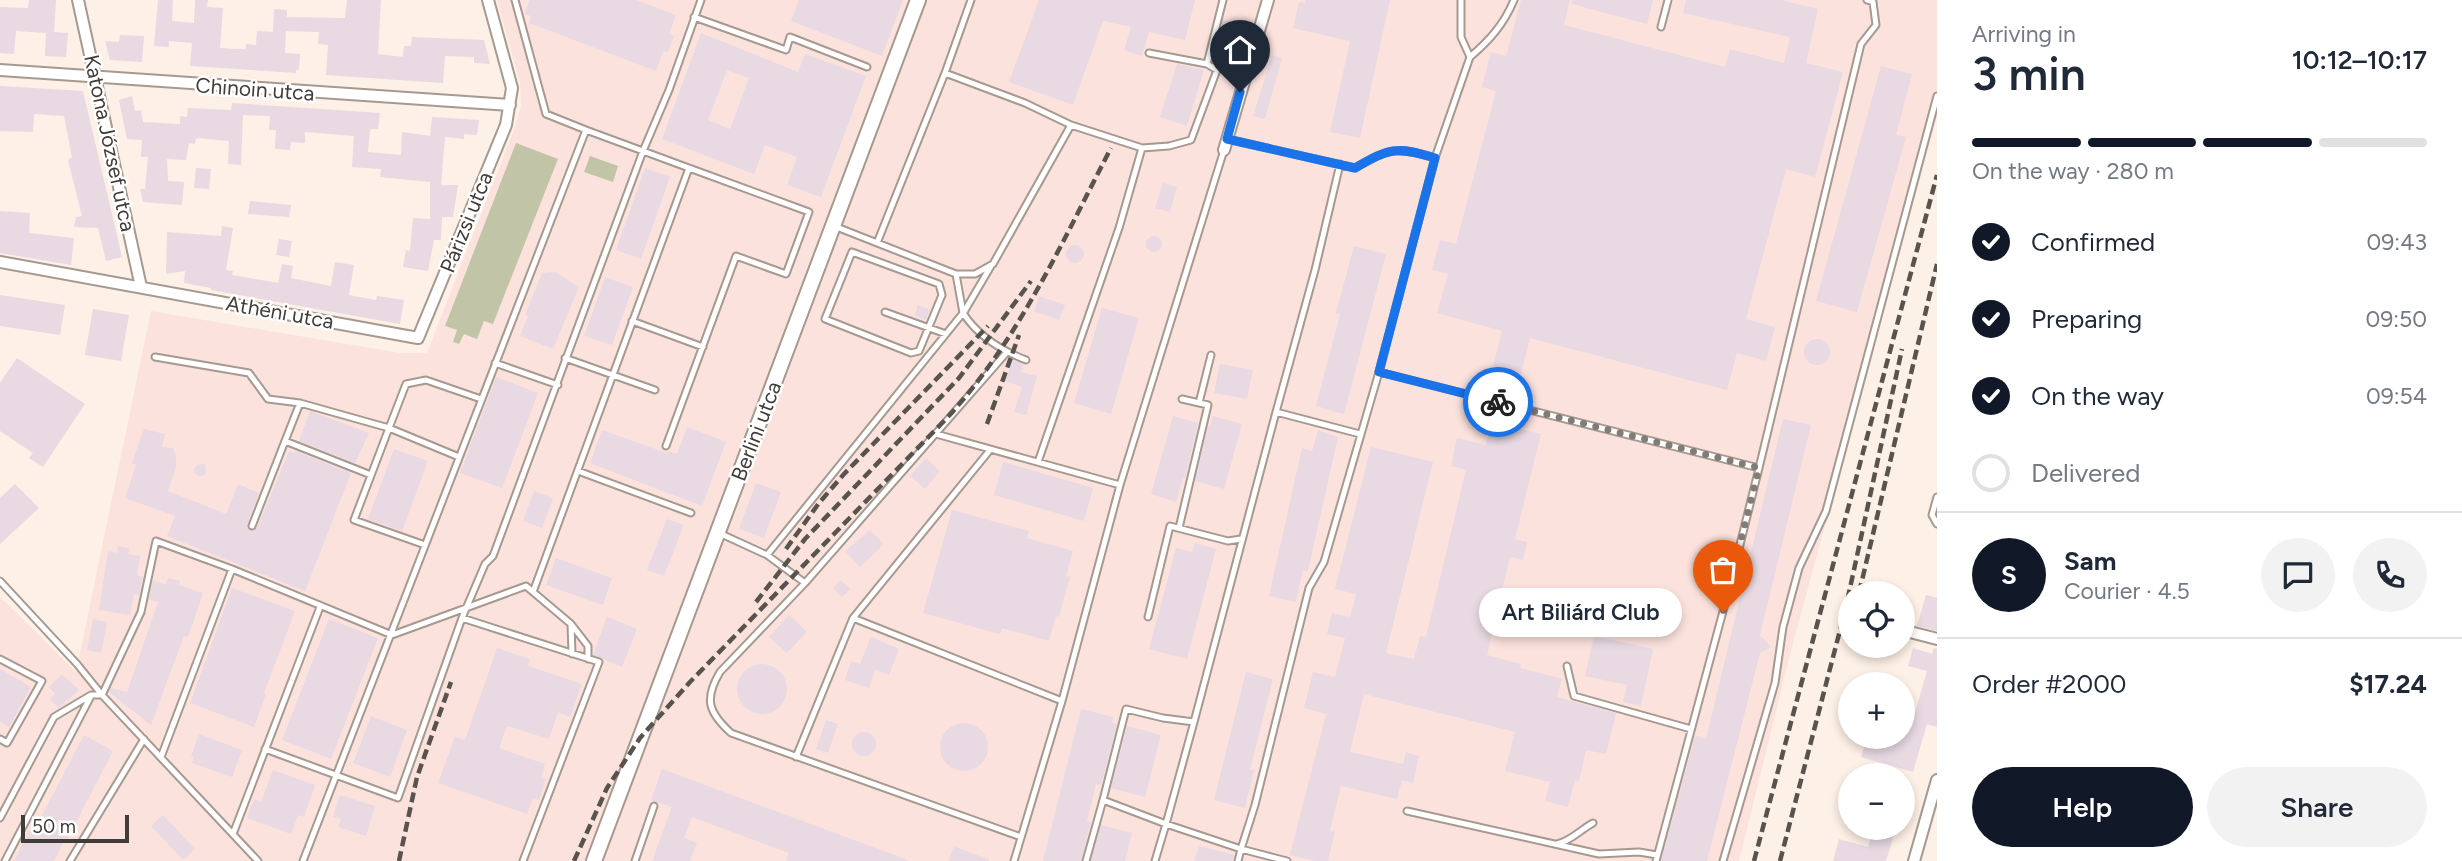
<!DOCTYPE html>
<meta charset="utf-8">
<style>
body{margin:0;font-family:Figtree,sans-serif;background:#f2f2f3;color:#1f2937;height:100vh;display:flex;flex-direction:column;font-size:26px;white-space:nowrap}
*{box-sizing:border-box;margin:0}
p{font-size:23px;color:#747a83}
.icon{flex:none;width:38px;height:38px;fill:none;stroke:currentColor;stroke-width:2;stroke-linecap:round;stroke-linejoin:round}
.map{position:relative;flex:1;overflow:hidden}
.sheet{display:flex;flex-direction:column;background:#fff;width:525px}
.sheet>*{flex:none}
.tools{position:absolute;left:1838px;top:581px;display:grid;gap:14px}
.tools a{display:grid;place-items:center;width:77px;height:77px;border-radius:50%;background:#fff;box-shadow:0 4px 10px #0003;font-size:35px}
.scale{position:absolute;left:21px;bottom:18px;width:108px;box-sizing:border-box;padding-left:7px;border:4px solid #413c38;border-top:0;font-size:19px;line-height:24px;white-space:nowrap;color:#413c38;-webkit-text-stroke:5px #fff;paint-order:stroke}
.pin{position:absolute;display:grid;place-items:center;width:60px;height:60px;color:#fff;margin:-72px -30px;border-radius:50% 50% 50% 0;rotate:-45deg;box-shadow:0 0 7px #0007}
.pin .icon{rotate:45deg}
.courier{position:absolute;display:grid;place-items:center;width:70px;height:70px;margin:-35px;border:5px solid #1a73e8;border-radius:50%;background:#fff;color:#222;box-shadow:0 2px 9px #0007}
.bubble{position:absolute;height:49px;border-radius:24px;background:#fff;box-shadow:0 4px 10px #0003;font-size:23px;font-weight:600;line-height:49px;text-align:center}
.head em{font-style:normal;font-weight:600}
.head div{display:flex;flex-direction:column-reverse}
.head{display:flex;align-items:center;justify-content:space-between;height:119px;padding:0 35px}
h1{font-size:46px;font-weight:600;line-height:52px}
.bar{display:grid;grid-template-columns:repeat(4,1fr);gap:10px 7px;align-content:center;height:84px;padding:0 35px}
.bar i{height:9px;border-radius:5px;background:#e0e1e3}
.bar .selected{background:#111827}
.bar p{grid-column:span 4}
.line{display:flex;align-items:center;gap:18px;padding:0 35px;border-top:2px solid #e0e1e3}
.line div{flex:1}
.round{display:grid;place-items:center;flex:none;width:74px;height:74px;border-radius:37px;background:#f2f2f3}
ol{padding:0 35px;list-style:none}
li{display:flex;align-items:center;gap:21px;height:77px}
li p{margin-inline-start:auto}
li .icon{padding:7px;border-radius:50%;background:#111827;color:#fff;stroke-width:4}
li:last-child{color:#747a83}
li i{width:38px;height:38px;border:4px solid #e0e1e3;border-radius:50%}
.primary-button{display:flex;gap:14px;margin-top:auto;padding:14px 35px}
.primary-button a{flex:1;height:80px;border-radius:42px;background:#111827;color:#fff;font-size:28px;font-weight:600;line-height:80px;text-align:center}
.primary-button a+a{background:#f2f2f3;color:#1f2937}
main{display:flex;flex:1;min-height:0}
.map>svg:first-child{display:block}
</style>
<main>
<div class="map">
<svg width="1937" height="861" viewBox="0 0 1937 861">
<rect width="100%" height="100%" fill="#fdf0e6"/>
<path fill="#fce2dd" d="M497,0h1440v116l-143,523 -55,222h-1739v-264l76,75 75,-361 249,42h27l88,-226 6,-21 -1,-23z"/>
<path fill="#c1c4a7" d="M516,143l42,16 -65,165 -9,-3 -7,18 -13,-5 -5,10 -6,-2 4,-12 -12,-4z
M590,156l28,10 -5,16 -29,-10z"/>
<path fill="#e8d9e2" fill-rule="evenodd" d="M29,0h27l-2,32 14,1 -2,24 -21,-1 1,-23 -30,-2 -2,23 -14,-1v-46l28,1z
M158,0h15l-1,21 22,2 1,-23h13l-1,7 16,1 -3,40 14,1h12v-5l10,1 1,-14 16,1 1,-23 13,1v7l58,1 2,-18h34l-3,54 25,3 1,-11h7l1,-9 72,3 6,24 -16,-1v-6l-29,-1 -2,27 -117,-8 2,-30 -10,-1 1,-12 -33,-1 -1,22 15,1 -1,16h-3v3l-106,-7 2,-23 -23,-2v6l-15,-1z
M530,0h106l40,15 -7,19 5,2 -6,16 -5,-1 -7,20 -127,-48 2,-7 -7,-2z
M799,0h104l-21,56 -91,-35z
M1039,0h156l-10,40 -36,-8 -7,24 -18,-6 7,-23 -28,-6 -30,84 -64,-23z
M1305,0h85l-30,138 -30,-6 20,-91 -57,-13 6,-26 6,1z
M1521,0h49l-6,25 161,42 5,-18 54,14 6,-26 -107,-24 3,-13h95l37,9 -12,54 37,9 -28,105 -29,-8 -40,150 29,8 -9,34 -29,-8 -10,37 -197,-52 -9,35 -28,-7 9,-35 -65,-18 11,-39 -16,-4 8,-30 16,4 40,-153 -14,-4 9,-35 15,4z
M1572,0h81l-6,24 -75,-20z
M1223,20l22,5 -4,17 -5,-1 -2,8 -17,-4z
M701,33l97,39 7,-18 61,22 -45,121 -34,-12 10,-28 -32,-12 -11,29 -92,-35zM727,70l22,8 -19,51 -22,-9z
M120,35l24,1 -2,26 -32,-2 -5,-19 14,1z
M1272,55l10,3 -17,61 -12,-3z
M1177,64l27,6 -17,56 -27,-9z
M1881,66l31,8 -16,61 10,2 -49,175 -41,-11z
M0,86l83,5 39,166 -16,4 -8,-33 -24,-1 2,-10 6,-1 -14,-56 4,-3 -8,-41 -30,-2 -1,18 -33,-1z
M132,96l3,15 6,-1 2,12 37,2v-8l7,1 1,-9 43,2 1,-7 148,10 -2,16h-8l-2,23 33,3 1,-23 28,4 2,-19 47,3 -2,15 -13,-1v5l-19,-2 -4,48h17l-5,32h-11l-1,23h-7l-6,31 -25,-4 3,-17 4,1 3,-33 17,1v-37l-50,-5 1,-8 -29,-2 2,-31 -49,-4v11l-14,-1 -1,8 -15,-1 1,-19h-7l1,-14 -27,-1 -2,50 -13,-1 1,-23 -33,-3 -1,6 -6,-1 -3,17 -19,-1 1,22 16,1 -2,23 -39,-3 -3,-13h5l3,-32h-7l1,-17 -15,-1 -8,-39z
M196,168l15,1 -2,20 -15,-1z
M645,168l25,9 -29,82 -25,-9z
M1163,183l14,4 -7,25 -15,-4z
M250,201l41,4 -2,12 -41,-3z
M0,211l30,2 -1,20 45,5 -3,27 -71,-12z
M222,226l11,2 -7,42 7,1 -1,4 46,8 4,-19 11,2 -2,12 40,8 4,-24 19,3 -5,30 27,5 1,-4 27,4 -4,24 -189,-34v-2l-27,-5 1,-12 -19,3 1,-42 54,4z
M1146 244a8 8 0 1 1 16 0a8 8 0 1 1-16 0Z
M279,239l13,2 -3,16 -13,-2z
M1066 254a9 9 0 1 1 18 0a9 9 0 1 1-18 0Z
M1354,246l32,8 -42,160 -28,-8 24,-92 -4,-1z
M555,272l24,15 -26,62 -33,-13 8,-20 -3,-1 17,-42z
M605,277l28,10 -21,58 -28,-9z
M0,295l65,10 -5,30 -60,-9z
M1039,296l26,9 -6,15 -25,-9z
M918,305l12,5 -4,10 -11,-4z
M1102,308l37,10 -28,96 -37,-11z
M93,309l36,6 -8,46 -36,-6z
M1804 352a13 13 0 1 1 26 0a13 13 0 1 1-26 0Z
M17,358l68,46 -42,63 -14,-9 4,-5 -33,-22v-48z
M1013,360l10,5 -2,7 16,4 -11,39 -12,-3 8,-25 -17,-6z
M1220,364l33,6 -6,29 -33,-6z
M496,377l42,16 -36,95 -42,-15z
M310,411l59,22 -14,30 -56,-22z
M1173,416l25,7 -13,55h-2l-7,24 -25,-8z
M1213,416l29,8 -18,65 -29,-8 13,-55 2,1z
M1783,419l28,6 -51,210 11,12 -11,6 -53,208h-46l34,-125 11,3z
M1491,422l50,12 -26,105 12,3 -4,18 -13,-3 -23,98 34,9 -1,4 42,11 -5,18 59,16 -10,41 -20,-4 -7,31 -4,-1 -7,27 -23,-6 5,-19 -45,-11 10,-39 -151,-38 -14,58 53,12 3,-12 13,4 -6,27 -11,-3 -5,19 -56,-13 -11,45 5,1 -7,29h-14l-24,-6 36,-141 -22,-6 9,-36 22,5 10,-39 -18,-4 5,-21 18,4 6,-23 -21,-5 36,-142 62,15 -47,191 28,6 6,-23 6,1 40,-167 -15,-4 6,-28 29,7z
M687,427l39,15 -24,64 -112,-43 12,-33 65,23 1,-2 9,3z
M144,429l21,5 -3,13 11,1 3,8v11l-8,24 58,23 12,-30 21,9 -12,32 4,6 6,-3 32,-77 5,2 1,-2 56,22 -46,118 -138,-55 8,-20 -50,-18 11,-33 -4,-2z
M1318,430l20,7 -30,134 -5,-1 -7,32 -27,-6 33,-148 10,3z
M394,449l34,12 -26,70 -34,-12z
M926,458l14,13 -15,18 -15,-13z
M1003,462l90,26 -9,33 -90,-26z
M205,464l1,8 -3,4h-5l-3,-3 -1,-4 3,-4z
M756,483l25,9 -17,46 -25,-9z
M15,484l24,24 -39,36v-46z
M534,491l19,7 -11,30 -19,-7z
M952,510l77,21 -2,7 46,13 -7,25 4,1 -11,40 -3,-1 -7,25 -47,-13 -2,6 -77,-21z
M667,519l17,6 -20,51 -17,-6z
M870,530l14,14 -24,23 -15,-16z
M1195,543l21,6 -29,110 -38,-10 27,-101 16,4z
M118,546l11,2 -1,6 12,2 -3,19 6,2 -4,19 -5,-2 -4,21 -31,-5 9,-59 9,2z
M556,558l56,20 -9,27 -57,-20z
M168,578l12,3 -1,4 24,8 -15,44 -4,-1 -33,89 -42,-33 2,-4 16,4 31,-90 -9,-3 4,-19 13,5z
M841,580l9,9 -8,8 -9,-9z
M232,588l63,23 -31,82 2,1 -12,33 -64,-24z
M1926,595l11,3v33l-20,-5z
M789,615l18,17 -20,21 -18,-16z
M607,617l30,12 -15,38 -29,-12z
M93,619l14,3 -6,31 -14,-3z
M329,619l49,19 -47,121 -49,-19z
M1594,636l59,13 -12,57 -18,-4 4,-17 -42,-9z
M871,637l28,12 -10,26 -14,-5 -6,18 -24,-8 6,-19 9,3z
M497,648l33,11 -2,7 54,18 -12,33 -12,-5 -9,27 -42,-13 -8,22 46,16 -4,14 5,1 -7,21 -6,-2 -6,16 -89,-31 17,-46 10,3z
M1913,648l19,6 2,-6 3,1v78l-10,-3 -14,48 -52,-15 6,-20h35l2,-8 6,1 17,-59 -19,-5z
M737 689a25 25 0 1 1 50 0a25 25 0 1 1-50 0Z
M0,669l31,18 -22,40 -9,-5z
M1246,672l27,7 -23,91h4l-9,38 -31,-8z
M62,674l17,16 -20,18 -9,-9 5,-5 -6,-7z
M1081,709l32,8 -1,5 5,2 -16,61 -5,-1 -9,37 4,1 -10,39h-38z
M371,716l36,14 -17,47 -37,-14z
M826,720l12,4 -10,29 -12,-4z
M940 747a24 24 0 1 1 48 0a24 24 0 1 1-48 0Z
M1127,726l34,9 -16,62 -34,-9z
M852 744a12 12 0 1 1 24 0a12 12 0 1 1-24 0Z
M199,734l43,16 -10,27 -40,-14 2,-6 -3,-1z
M84,735l29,16 -46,89 -2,-1 -11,22h-40l19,-38 4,2z
M662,769l246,91v1h-122l3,-8 -97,-36 -8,21 13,5 -7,18h-38l20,-54 -21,-7z
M273,770l42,15 -11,32 -6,-2 -7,19 -44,-16 7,-19 7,3z
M340,795l35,11 -9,30 -28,-9 3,-8 -8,-2z
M163,815l32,34 -12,11 -32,-34z
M1101,825l31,8 -7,28h-34z
M1874,828h22l-10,33h-53l6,-22 29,8z
M954,846l35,14v1h-41z
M1199,846l35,9 -1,6h-39z"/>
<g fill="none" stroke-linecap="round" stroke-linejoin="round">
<defs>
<path id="service" d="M694,17l92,33 4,-13 77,30
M1661,27l7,-27
M1470,57c20,-17 34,-33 44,-57
M1207,64l16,-64
M945,73l26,-73
M1071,125l71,23 27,-2 22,-6 26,-70 -10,-6 -58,-11
M1227,139l128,29c34,-20 42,-22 80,-10l-56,214
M1435,158l35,-101 -9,-20v-37
M1340,164l-25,106 -39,142 84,22
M834,226l122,48 7,39
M877,243l68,-170 80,30 46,22 -78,139 -18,10h-19
M852,252l87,32 3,11 -23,56 -8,2 -86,-34z
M885,312l61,22
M964,312l27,-46
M632,321l71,26
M155,357l94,16 19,26 32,4
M565,358l90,32
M495,363l63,22
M1199,403l12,-48
M936,434l184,51 -58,216
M285,441l15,-38 89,25 17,-44 20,-4 55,19
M666,446l70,-190 50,18 23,-62 -120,-44
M1038,462l81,-234 23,-80
M578,471l113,42
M1120,485l104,-335
M1937,497l-5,18 5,9
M252,526l33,-85 86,34
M1179,528l29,-123 -26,-6
M719,533l48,22 196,-242c15,23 37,37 63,47
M425,545l-71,-25 35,-92 70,29
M767,555l38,28 202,-231
M0,581l77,83 25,31 156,166
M805,583l-85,89c-16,27 -12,40 11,61l290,104
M533,592l156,-424 -103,-38
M1148,617l22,-91 58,15 13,-2
M462,618l137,44 -76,199
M853,618l137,-168
M571,624l17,22v13
M0,659l42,22 -35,62 -7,-4
M1567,666l7,30 117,33
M1194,722l-28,102 -63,-24 23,-91 37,9 31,4 82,-310
M265,749l133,49 64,-180 23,-54 8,-8 150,-405 26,-61 32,-90
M161,757l71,-188
M796,757l57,-139 209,83 -48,160
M1407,811l192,43 40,-2 18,3
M0,818l54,-101 37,-22h11l39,-83 15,-71 76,28 160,66 134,-49 45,38 1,30
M233,834l87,-227
M1557,844c14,-3 23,-14 36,-21
M5,861l86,-165
M70,861l74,-122
M303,861l283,-731 -40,-16 -31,-114
M635,861l19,-55
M1086,861l17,-61
M1155,861l11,-37 75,25 -3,12
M1287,861l-46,-12 14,-44 54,-217 15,-26 55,-190 380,96 102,-424 15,-19 -3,-23 -6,-2
M1656,861l73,-272 30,-121
M1723,861l52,-178 8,-56 16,-59 27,-57 111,-415"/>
<path id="minor" d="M78,0l63,287
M0,70l510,35
M1224,150l44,-150
M0,262l418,76 88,-213 6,-37 -24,-88
M1902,633l4,-2 31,8
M1914,861l23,-81"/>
<path id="tertiary" d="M594,861l324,-861"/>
</defs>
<use href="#service" stroke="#a59990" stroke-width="9"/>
<use href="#minor" stroke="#a59990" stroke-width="14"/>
<use href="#tertiary" stroke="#a59990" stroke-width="18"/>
<use href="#service" stroke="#fff" stroke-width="5"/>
<use href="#minor" stroke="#fff" stroke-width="10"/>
<use href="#tertiary" stroke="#fff" stroke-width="14"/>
<path stroke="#59534e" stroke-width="4.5" stroke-dasharray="10 5" stroke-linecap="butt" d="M987,424l32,-89
M786,549l33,-46 25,-29 144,-148
M1859,593l78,-329
M756,602l49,-63 154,-161 72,-97
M399,861l18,-84 34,-95
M574,861l33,-73 33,-50 50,-56 255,-262c73,-78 117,-178 166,-272
M1754,861l183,-686
M1780,861l65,-250 57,-262"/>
</g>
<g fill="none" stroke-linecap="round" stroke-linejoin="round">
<path stroke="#837b75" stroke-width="7" stroke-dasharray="0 12.6" d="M1498,402l261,66 -36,144"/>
<path stroke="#1a73e8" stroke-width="9" d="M1240,92l-13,47 128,29c34,-20 42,-22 80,-10l-56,214 119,30"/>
</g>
<g text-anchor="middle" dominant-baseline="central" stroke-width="5" stroke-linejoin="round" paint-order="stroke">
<g font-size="21" fill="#413c38" stroke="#fff">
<text transform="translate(255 89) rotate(4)">Chinoin utca</text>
<text transform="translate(110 143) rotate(78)">Katona József utca</text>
<text transform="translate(466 222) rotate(-68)">Párizsi utca</text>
<text transform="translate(280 312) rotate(10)">Athéni utca</text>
<text transform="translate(756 431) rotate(-69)">Berlini utca</text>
</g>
</g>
</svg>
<div class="tools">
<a><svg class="icon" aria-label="locate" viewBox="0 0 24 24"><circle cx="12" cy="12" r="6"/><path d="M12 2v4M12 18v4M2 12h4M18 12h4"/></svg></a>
<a>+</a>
<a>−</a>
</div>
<div class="scale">50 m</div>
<div class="pin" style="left:1723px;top:612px;background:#ea580c"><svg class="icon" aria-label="bag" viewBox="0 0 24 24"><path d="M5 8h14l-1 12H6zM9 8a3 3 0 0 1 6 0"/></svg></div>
<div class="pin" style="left:1240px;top:92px;background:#1f2937"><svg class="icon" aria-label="home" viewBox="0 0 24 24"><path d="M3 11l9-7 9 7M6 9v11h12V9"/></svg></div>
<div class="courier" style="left:1498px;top:402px"><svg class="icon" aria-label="bike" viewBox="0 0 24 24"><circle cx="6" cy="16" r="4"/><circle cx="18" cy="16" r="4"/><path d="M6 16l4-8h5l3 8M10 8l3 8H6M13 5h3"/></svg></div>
<div class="bubble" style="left:1479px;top:588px;width:203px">Art Biliárd Club</div>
</div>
<section class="sheet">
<div class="head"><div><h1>3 min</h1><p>Arriving in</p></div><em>10:12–10:17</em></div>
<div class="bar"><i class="selected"></i><i class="selected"></i><i class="selected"></i><i></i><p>On the way · 280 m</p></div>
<ol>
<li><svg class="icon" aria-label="check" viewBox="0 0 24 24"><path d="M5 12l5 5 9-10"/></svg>Confirmed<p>09:43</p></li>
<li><svg class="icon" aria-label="check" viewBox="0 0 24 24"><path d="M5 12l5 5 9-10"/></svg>Preparing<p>09:50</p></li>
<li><svg class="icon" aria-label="check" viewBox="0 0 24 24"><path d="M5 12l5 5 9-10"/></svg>On the way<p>09:54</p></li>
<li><i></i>Delivered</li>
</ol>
<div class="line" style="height:126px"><b class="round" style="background:#111827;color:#fff">S</b><div><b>Sam</b><p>Courier · 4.5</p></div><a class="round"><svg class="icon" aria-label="chat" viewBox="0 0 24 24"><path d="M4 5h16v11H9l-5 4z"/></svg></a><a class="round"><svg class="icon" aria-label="phone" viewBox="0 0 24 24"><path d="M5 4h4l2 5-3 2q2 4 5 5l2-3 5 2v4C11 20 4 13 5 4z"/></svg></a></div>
<div class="line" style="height:91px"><div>Order #2000</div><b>$17.24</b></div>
<div class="primary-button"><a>Help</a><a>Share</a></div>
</section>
</main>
